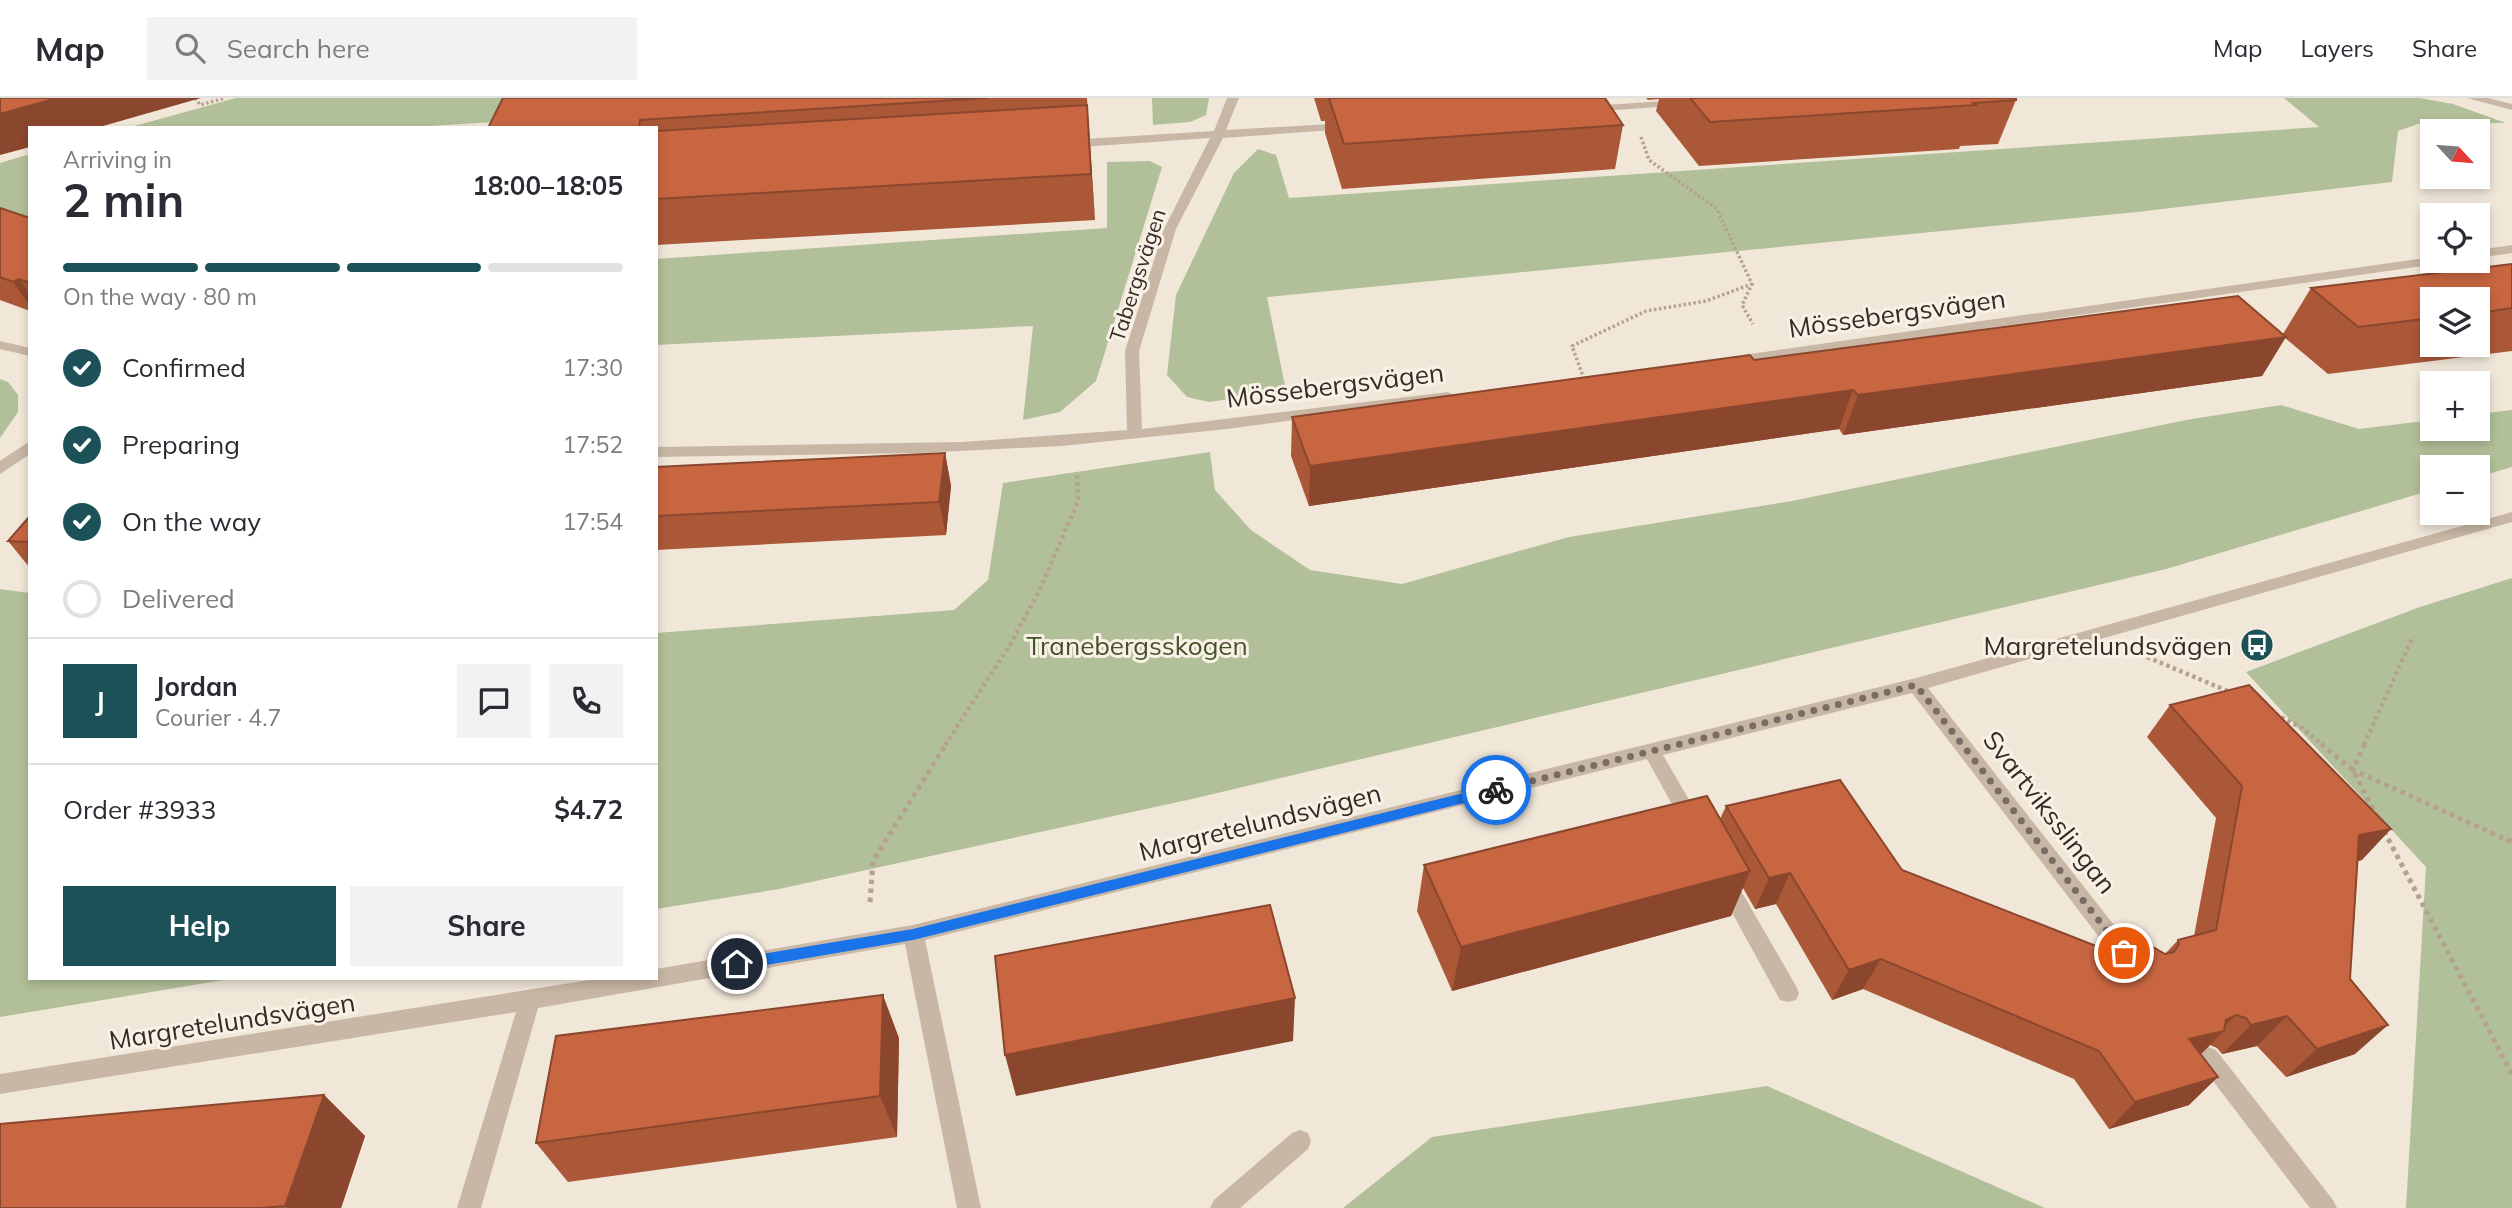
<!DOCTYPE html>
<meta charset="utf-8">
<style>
body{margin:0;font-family:Mulish,sans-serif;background:#f2f2f3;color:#2b2b33;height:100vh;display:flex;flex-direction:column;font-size:26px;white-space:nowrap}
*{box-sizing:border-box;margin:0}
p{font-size:23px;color:#7c7c81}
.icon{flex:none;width:38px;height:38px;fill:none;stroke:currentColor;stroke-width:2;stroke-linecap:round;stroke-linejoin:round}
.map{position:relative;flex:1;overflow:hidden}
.panel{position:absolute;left:28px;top:28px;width:630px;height:854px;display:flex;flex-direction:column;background:#fff;border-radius:0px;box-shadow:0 4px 10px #0003}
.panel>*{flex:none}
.needle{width:46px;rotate:116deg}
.controls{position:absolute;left:2420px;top:21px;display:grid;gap:14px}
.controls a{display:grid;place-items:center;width:70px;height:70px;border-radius:0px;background:#fff;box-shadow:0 4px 10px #0003;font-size:35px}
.pin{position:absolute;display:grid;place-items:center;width:60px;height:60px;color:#fff;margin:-30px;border:4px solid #fff;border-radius:50%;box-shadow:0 2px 7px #0007}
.courier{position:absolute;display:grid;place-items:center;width:70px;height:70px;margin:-35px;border:5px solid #1a73e8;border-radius:50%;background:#fff;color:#222;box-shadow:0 2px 9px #0007}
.overview em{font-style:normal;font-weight:700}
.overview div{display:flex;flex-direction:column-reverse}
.overview{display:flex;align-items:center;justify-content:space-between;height:119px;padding:0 35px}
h1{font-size:46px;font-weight:700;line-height:52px}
.bar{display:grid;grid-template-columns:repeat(4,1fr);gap:10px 7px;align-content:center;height:84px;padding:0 35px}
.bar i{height:9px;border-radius:5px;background:#e1e1e2}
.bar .on{background:#1c5157}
.bar p{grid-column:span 4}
.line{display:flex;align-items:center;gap:18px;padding:0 35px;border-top:2px solid #e1e1e2}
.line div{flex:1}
.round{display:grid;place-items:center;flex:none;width:74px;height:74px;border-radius:0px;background:#f2f2f3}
ol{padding:0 35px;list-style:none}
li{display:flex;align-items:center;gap:21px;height:77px}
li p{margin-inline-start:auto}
li .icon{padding:7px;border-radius:50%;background:#1c5157;color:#fff;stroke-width:4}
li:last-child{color:#7c7c81}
li i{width:38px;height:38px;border:4px solid #e1e1e2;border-radius:50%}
.cta{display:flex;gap:14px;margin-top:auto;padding:14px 35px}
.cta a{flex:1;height:80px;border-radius:0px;background:#1c5157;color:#fff;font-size:28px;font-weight:700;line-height:80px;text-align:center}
.cta a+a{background:#f2f2f3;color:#2b2b33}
header{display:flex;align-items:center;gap:42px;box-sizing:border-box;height:98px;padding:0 35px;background:#fff;border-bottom:2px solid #e1e1e2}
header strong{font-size:33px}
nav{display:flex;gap:38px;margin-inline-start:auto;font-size:24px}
.search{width:490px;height:63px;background:#f2f2f3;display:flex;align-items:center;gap:18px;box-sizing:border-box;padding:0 24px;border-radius:0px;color:#7c7c81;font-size:26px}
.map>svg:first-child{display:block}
</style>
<header>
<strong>Map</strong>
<div class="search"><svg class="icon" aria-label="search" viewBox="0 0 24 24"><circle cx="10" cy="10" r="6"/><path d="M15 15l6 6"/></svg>Search here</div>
<nav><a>Map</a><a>Layers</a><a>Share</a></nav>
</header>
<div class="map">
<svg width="2512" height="1110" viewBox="0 0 2512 1110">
<rect width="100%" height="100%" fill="#f1e7d9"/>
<path fill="#b2c099" d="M236,0h644l-483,30h-270z
M1152,0h57l-3,17 -16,7 -37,3z
M2284,0h136l33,6 53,19 -88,1 -20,7 -6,51 -255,30 -870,85 19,94 -77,11 -22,-5 -20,-22 9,-80 58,-122 24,-24 18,6 13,43 1030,-71z
M30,56v81l-30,-9v-63z
M1150,63l12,6 -66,214 -36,31 -37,8 10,-94 -377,19v-86l451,-31v-66z
M0,281l8,3 10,13v17l-18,26z
M2281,307l78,24 73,-9v9h46v-15l34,-4v57l-34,10v-10h-46v23l-266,79 -974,230 -413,90 -123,20v-276l298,-23 34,-30 15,-97 207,-31 5,38 36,40 59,40 92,14 167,-47 223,-36 394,-81z
M2512,480v630h-106l20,-341 -180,-195 174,-65z
M0,491l30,4v385h206l-236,39z
M1767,988l278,122h-702l89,-71z"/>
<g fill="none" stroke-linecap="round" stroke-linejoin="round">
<path stroke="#b5a18f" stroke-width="3.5" stroke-dasharray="2.5 2.5" stroke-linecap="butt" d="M195,0l5,7 25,-7
M1641,39l8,23 68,49 35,75 -10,21 11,19
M1584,281l-12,-33 74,-35 60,-10 46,-17"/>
<path stroke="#b5a18f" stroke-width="4.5" stroke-dasharray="3.5 3.5" stroke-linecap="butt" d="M2147,559l83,35
M2275,616l27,14 21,17
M945,647l65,-100 30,-56 38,-88 -1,-29
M2364,647l49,-109"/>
<path stroke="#b5a18f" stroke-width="5" stroke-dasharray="4.5 4.5" stroke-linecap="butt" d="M2321,646l32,26 24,47
M2365,646l-12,26 159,72
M2384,733l128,243
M870,804l3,-41 73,-117"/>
<path fill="#c9b7a5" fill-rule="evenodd" d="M1227,0h12l-13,32 122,-7 6,3 -6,3 -125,9 -47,91 -37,122 3,78 306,-37 7,4 -2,3 -226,30 -166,17 -142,7 -263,4v-10l306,-5 165,-12 -2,-79 39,-122 46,-91 -142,10 -6,-4 6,-4 146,-9z
M2467,0h21l24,6v6z
M1680,2l4,1v4l-95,7 -6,-3 6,-3z
M2512,147v8l-34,5v-8z
M2432,159v4h7l-2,3 -708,101 -7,-4 7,-4z
M0,243l30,7v8l-30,-7z
M30,343v13l-30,20v-13z
M2512,414v10l-584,166 218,278 4,7 -4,7 -7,2 -7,-2 -220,-287 -249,62 39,67 -3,6 -7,2 -7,-2 -38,-69 -722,181 56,268h-24l-52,-264 -367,64 -57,200h-24l59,-196 -516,82v-20l602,-96h54v-9l257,-44 1003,-247z
M1726,777l7,2 63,109 3,7 -3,7 -8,2 -8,-2 -61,-111 -3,-6 3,-6z
M2208,949l8,3 117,150 4,8h-27l-110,-144 -3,-7 3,-7z
M1300,1032l8,3 3,8 -3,8 -68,59h-30l4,-8 78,-67z"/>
</g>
<path fill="#ab5838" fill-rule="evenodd" d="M503,0h584l8,122 -439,25v-117h-168z
M1314,0h291l18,27 -8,44 -273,20 -17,-56v-12h-4z
M1646,0h370v2l-18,44 -38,2 -1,3 -260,17 -43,-55 3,-12 -11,1z
M0,110l30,10v93l-30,-11z
M2512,166v87l-184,23 -43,-36 -23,38 -419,59 -4,-6 -530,77 -18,-50 1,-39 462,-57 529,-26 28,-46zM2432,201h46v46h-46z
M945,355l6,33 -5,49 -290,15v-83z
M30,418v52l-22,-27z
M2170,607l192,155 -4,1 -8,118 5,75 -69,23 -29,-31 -35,8 -5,-6 -7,-3 -9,9 -12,51 -80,24 -35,-50 -211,-90 -31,11 -56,-96 -21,5 -12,-21 -12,28 -279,75 -35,-80 7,-46 296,-46 6,-13 176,64 222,87 41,-3 13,-14 16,-4 22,-118 -69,-81z
M899,940l-2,99 -329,45 -32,-39z
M324,997l41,41 -24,72h-341z"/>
<path fill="#8b472e" d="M57,0h144l-105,30h-66v19l-30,8v-41z
M1087,7l3,43 5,72 -4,-46z
M19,181l11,15v11l-17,-23z
M2286,239l-24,39 -419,59 15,-40z
M1853,292l-14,39 -530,77 1,-40z
M945,355l6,33 -5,49 -7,-33z
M2391,731l-29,31 -32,6 29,-31z
M1750,773l-19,45 -279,75 9,-44z
M1790,775l-14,31 -21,5 14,-31z
M1881,861l-18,30 -31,11 17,-30z
M883,897l16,43 -2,99 -17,-41z
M1295,900l-2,43 -277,55 -11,-41z
M2236,917l-17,17 5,-1 -29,29 -6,-21z
M2287,918l-30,30 -35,8 29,-29z
M2388,927l-33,29 -69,23 31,-28z
M2218,979l-29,28 -80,24 26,-27z
M324,997l41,41 -24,72h-53l-3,-2z"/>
<path fill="#c76641" stroke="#8b472e" stroke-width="2" d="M0,0h57l-57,16z
M503,0h484l-347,22 -1,8h-151z
M1329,0h276l18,27 -279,19z
M1690,0h326v2l-43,3 3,2 -266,17z
M1087,7l4,69 -435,25v-68z
M0,110l30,10v65l-11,-4 -6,3 -13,-5z
M2512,166v44l-34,5v-14h-46v19l-74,9 -47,-39z
M2238,198l48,41 -428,58 -5,-5 -543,76 -18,-49 458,-62 4,5z
M945,355l-6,49 -283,14v-49z
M30,418v26l-22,-1z
M2249,587l142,144 -32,6 -9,144 38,46 -71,24 -30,-33 -36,9 -5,-7 -10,-3 -10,5 -2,11 -35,8 29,38 -83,25 -36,-51 -218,-92 -32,11 -59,-97 -21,5 -43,-72 114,-26 62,90 222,87 29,-10 12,7 9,-2 5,-8 -1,-4 38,-10 26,-144 -72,-81z
M1707,698l43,75 -289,76 -37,-82z
M1270,807l25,93 -290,57 -10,-99z
M883,897l-3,101 -344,47 20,-107z
M324,997l-39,111 -23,2h-262v-84z"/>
<path fill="#1a73e8" d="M1496,687l7,5 -7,5 -583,145 -176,30 -7,-6 7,-6 176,-29z"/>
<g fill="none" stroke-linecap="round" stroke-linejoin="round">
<path stroke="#776d65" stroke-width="7" stroke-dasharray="0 12.6" d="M1496,692l420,-105 208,268"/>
</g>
<defs>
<symbol id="bus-disc" viewBox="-11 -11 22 22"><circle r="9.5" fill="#1c5157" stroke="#f9f1e5"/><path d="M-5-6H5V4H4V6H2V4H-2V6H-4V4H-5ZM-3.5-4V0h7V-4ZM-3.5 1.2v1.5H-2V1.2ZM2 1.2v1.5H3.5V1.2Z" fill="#fff"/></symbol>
</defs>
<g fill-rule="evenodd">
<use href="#bus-disc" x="2238" y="528" width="38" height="38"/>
</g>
<g text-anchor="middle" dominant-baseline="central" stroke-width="6" stroke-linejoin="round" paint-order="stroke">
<g font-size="21" fill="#352b26" stroke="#f9f1e5">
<text transform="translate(1137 177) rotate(-72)">Tabergsvägen</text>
</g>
<g font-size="26" fill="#352b26" stroke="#f9f1e5">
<text transform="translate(1897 215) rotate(-8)">Mössebergsvägen</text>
<text transform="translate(1335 287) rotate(-7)">Mössebergsvägen</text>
<text transform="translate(2050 714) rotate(52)">Svartviksslingan</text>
<text transform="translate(1260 724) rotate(-14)">Margretelundsvägen</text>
<text transform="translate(232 923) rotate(-9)">Margretelundsvägen</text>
</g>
<g font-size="26" fill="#43532a" stroke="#f9f1e5">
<text x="1137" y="547">Tranebergsskogen</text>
</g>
<g font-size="26" fill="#352b26" stroke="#f9f1e5" text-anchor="end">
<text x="2232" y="547">Margretelundsvägen</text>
</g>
</g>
</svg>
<div class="controls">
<a><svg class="needle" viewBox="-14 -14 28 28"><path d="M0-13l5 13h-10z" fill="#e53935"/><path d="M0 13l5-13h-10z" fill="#7c7c81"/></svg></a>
<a><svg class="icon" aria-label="locate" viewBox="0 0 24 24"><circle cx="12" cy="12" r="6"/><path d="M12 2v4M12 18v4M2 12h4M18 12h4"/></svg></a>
<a><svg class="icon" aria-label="layers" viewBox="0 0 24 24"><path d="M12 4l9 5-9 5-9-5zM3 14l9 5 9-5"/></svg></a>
<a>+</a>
<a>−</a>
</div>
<div class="pin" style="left:2124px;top:855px;background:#ea580c"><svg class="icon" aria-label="bag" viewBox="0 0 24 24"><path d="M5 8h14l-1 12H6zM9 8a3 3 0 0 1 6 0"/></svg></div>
<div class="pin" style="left:737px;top:866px;background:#1f2937"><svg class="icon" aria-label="home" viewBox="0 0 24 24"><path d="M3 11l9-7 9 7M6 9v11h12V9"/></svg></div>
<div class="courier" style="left:1496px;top:692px"><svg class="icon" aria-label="bike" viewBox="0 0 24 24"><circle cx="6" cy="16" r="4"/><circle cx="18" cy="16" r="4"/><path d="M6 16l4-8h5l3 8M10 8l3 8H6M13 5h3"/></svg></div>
<section class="panel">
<div class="overview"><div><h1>2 min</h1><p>Arriving in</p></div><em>18:00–18:05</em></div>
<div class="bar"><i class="on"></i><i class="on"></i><i class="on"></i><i></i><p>On the way · 80 m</p></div>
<ol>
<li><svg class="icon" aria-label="check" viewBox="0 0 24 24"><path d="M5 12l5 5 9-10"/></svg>Confirmed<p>17:30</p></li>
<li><svg class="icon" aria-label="check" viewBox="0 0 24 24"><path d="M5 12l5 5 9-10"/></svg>Preparing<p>17:52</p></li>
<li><svg class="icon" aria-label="check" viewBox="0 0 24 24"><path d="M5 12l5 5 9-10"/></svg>On the way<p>17:54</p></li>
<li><i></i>Delivered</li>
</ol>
<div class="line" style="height:126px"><b class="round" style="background:#1c5157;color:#fff">J</b><div><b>Jordan</b><p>Courier · 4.7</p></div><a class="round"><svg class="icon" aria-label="chat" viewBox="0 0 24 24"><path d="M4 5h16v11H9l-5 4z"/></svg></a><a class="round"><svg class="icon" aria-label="phone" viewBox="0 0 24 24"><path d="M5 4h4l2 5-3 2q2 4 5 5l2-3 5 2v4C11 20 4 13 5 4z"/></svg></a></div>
<div class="line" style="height:91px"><div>Order #3933</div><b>$4.72</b></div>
<div class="cta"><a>Help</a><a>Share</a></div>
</section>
</div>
